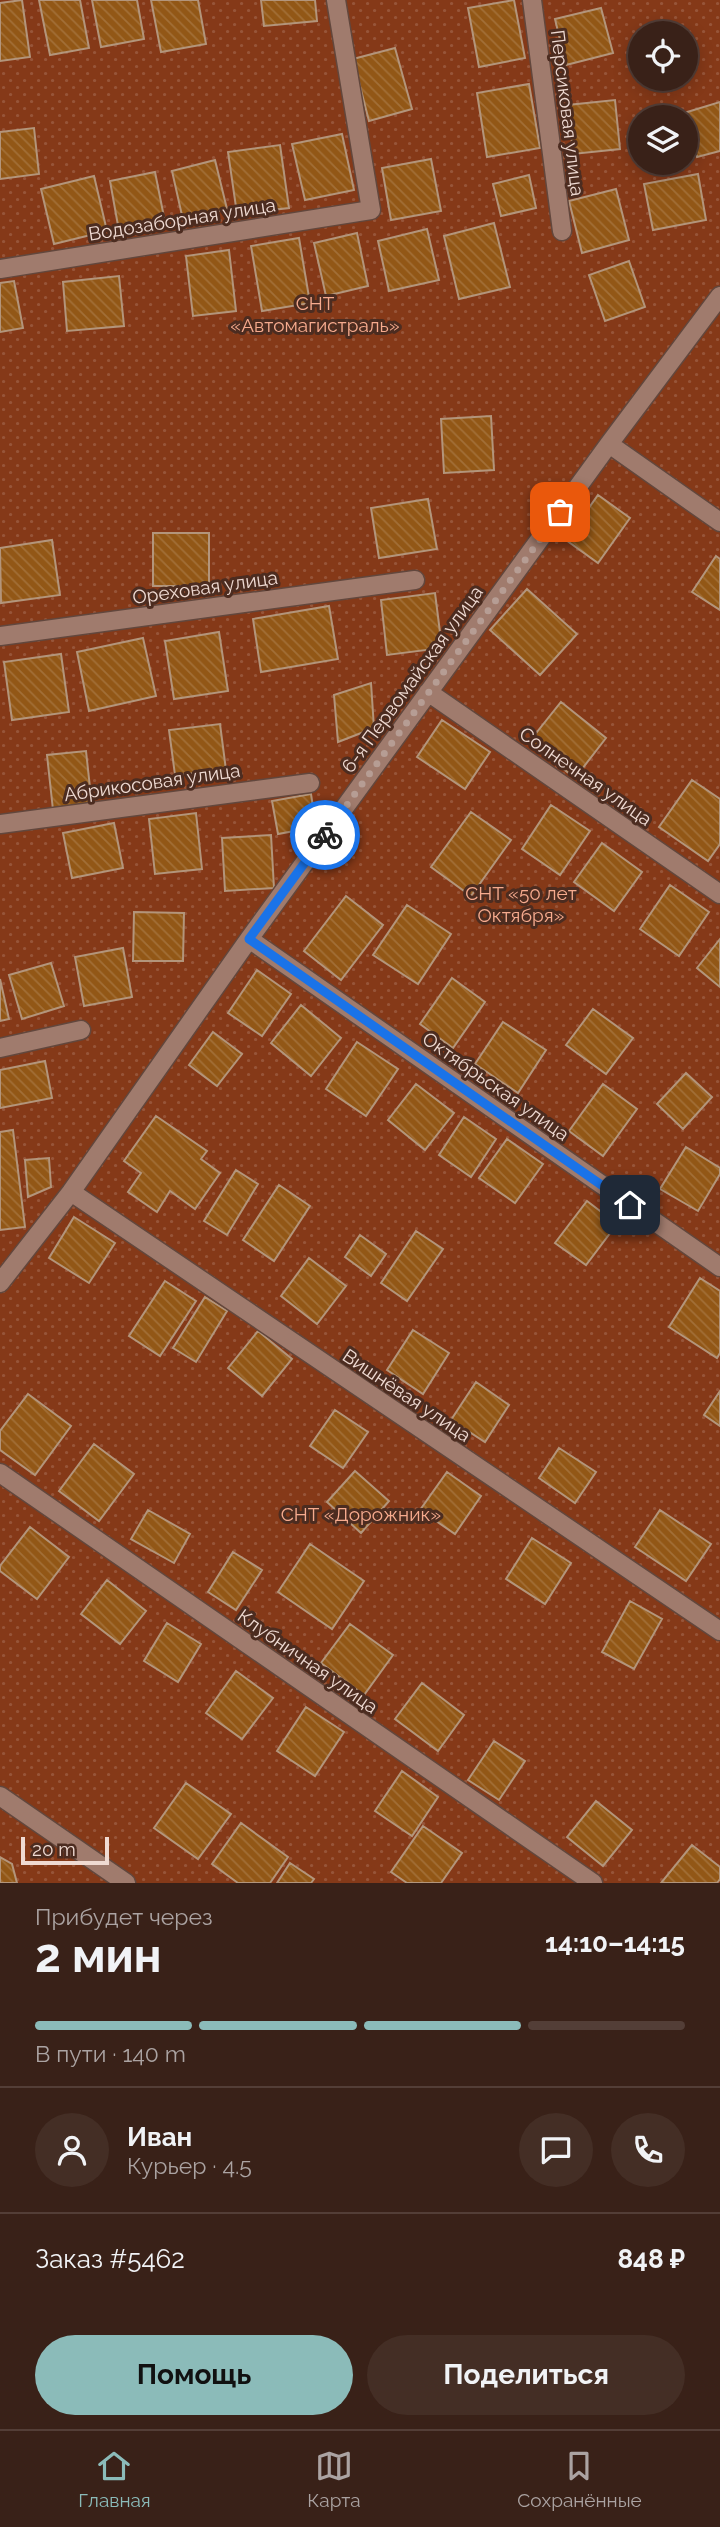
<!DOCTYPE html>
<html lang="ru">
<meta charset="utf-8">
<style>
body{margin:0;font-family:Raleway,sans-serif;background:#442e25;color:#f1f3f6;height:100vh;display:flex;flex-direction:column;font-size:26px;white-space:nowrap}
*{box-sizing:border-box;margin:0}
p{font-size:23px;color:#aba3a2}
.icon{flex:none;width:38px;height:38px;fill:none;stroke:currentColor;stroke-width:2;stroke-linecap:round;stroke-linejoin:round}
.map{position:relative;height:1883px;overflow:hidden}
.drawer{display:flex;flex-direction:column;background:#392118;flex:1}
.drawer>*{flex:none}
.tools{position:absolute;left:628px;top:21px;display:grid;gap:14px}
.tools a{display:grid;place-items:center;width:70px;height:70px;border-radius:50%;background:#392118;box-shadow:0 4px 18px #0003,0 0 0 2px #533e37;font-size:35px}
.scale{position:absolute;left:21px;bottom:18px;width:88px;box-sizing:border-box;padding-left:7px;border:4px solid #efdad2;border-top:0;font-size:19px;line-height:24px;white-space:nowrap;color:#efdad2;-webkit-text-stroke:5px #4c2c20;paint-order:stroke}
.pin{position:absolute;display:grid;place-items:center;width:60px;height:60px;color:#fff;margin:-30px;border-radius:14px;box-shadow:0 4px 10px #0006}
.courier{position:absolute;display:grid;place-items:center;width:70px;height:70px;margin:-35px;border:5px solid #1a73e8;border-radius:50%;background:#fff;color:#222;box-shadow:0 2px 9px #0007}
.headline em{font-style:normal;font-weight:700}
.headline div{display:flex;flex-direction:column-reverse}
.headline{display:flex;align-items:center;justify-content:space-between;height:119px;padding:0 35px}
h1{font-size:46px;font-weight:700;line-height:52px}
.bar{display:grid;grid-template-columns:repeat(4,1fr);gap:10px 7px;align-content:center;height:84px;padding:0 35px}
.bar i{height:9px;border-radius:5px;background:#533e37}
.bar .on{background:#8bbbb9}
.bar p{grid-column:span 4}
.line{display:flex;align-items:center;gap:18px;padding:0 35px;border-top:2px solid #533e37}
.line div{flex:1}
.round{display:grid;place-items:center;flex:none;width:74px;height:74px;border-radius:37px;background:#442e25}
.action{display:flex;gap:14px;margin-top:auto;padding:14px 35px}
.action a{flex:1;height:80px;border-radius:42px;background:#8bbbb9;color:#111;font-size:28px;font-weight:700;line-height:80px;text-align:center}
.action a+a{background:#442e25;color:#f1f3f6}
.dock{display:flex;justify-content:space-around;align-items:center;height:98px;border-top:2px solid #533e37;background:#392118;font-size:19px;color:#aba3a2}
.dock a{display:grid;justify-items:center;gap:4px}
.dock .on{color:#8bbbb9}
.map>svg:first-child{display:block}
</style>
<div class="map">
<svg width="720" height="1883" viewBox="0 0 720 1883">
<defs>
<pattern id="green-dots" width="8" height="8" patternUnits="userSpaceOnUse" patternTransform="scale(1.75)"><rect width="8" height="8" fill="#853918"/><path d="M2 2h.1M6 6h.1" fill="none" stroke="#975539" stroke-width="1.8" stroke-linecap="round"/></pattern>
<pattern id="building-back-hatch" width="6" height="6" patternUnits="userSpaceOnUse" patternTransform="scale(1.75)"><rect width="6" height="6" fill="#925716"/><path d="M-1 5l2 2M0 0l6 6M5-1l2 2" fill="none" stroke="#a26f37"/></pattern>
</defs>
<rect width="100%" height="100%" fill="#4c2c20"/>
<path fill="url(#green-dots)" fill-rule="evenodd" d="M0,0h720v1883h-720zM640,33h46v46h-46zM640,117h46v46h-46z"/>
<path fill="url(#building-back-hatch)" stroke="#b3957b" stroke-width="2" d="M22,0l8,57 -30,4v-58z
M39,0h41l9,48 -39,7z
M92,0h45l7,39 -43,8z
M151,0h47l8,44 -45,8z
M261,0h54l2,21 -53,5z
M514,0l11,58 -46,9 -11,-59z
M601,8l12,45 -47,12 -11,-46z
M395,48l17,61 -43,12 -16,-62z
M529,84l11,64 -53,9 -10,-64z
M615,100l5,49 -47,5 -5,-49z
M720,102v49l-23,6 -13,-44z
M34,128l5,46 -39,5v-47z
M342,134l12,56 -49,10 -13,-56z
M280,145l9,63 -52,6 -9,-62z
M431,159l10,52 -50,9 -9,-52z
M215,160l12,49 -44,11 -11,-49z
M155,172l10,50 -46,9 -9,-50z
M698,174l8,46 -53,10 -9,-46z
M529,175l7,33 -35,8 -8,-32z
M94,176l13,55 -53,13 -13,-55z
M616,189l13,51 -47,13 -13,-52z
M494,223l16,64 -51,12 -15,-63z
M427,229l12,51 -50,11 -11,-50z
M357,233l11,53 -42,10 -12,-53z
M299,238l11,65 -48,8 -11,-65z
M229,250l7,61 -43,5 -7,-60z
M629,261l16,46 -40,14 -16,-46z
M119,276l5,50 -57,5 -4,-49z
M14,281l9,47 -23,4v-49z
M491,416l3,54 -50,3 -3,-54z
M598,495l32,23 -32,45 -32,-23z
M428,499l9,50 -58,9 -8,-50z
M153,533h56v53h-56z
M52,540l8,55 -59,8 -1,-55z
M716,556l4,3v51l-28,-18z
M527,589l50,45 -37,41 -50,-45z
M435,593l7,55 -55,7 -6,-55z
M329,606l9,53 -77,13 -8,-53z
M219,632l9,59 -54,8 -9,-58z
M143,638l13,58 -67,15 -12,-59z
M61,654l8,58 -57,8 -8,-58z
M371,683l3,45 -36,14 -4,-47z
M561,702l45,36 -31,40 -46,-36z
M442,720l48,32 -25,37 -48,-32z
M220,724l6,46 -51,5 -6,-45z
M86,751l6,55 -39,4 -6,-55z
M692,780l28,19v45l-12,17 -49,-34z
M311,794l5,33 -38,7 -6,-33z
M551,805l39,26 -30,44 -38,-26z
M471,812l40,28 -40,56 -40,-29z
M196,813l6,56 -47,5 -6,-55z
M114,823l9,45 -51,10 -9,-45z
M271,835l3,53 -49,3 -3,-53z
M602,843l40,29 -28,39 -40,-29z
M670,885l39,27 -30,44 -39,-27z
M346,896l37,29 -42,55 -37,-29z
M407,905l44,29 -33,50 -45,-29z
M134,912l50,1 -1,48h-50z
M720,939v48l-23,-19z
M123,948l9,49 -48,9 -9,-49z
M51,963l13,43 -42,13 -13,-44z
M257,970l34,24 -29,42 -34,-23z
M452,978l33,24 -32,46 -33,-24z
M0,979l9,40 -9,2z
M301,1005l40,33 -30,38 -40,-33z
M593,1009l40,29 -27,36 -40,-29z
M503,1022l43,28 -28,43 -43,-29z
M213,1032l29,22 -25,32 -28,-21z
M357,1042l41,27 -32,47 -40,-27z
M45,1061l7,37 -52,10v-38z
M686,1073l26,24 -29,32 -26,-25z
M416,1084l38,29 -29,37 -37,-30z
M603,1084l34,25 -34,47 -34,-25z
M156,1116l51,35 -6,8 19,14 -25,36 -25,-18 -13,21 -29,-20 13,-19 -17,-12z
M464,1117l32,22 -25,38 -32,-22z
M13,1130l12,97 -25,3v-98z
M507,1139l36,25 -28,39 -36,-25z
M686,1147l34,21v6l-22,37 -38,-22z
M49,1158l2,29 -23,10 -3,-37z
M236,1170l22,14 -31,51 -23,-14z
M279,1185l31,21 -36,55 -31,-21z
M587,1201l30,23 -31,41 -31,-22z
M74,1217l41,26 -26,40 -40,-25z
M416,1231l27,18 -36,52 -26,-18z
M360,1235l26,19 -15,22 -26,-19z
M309,1258l37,28 -29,38 -36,-28z
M700,1278l20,13v62l-3,5 -48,-31z
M165,1281l31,20 -36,55 -31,-20z
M205,1297l22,14 -31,51 -23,-14z
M413,1330l36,23 -26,41 -36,-24z
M258,1331l34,28 -30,37 -34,-28z
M476,1382l33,23 -24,37 -34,-22z
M720,1391v35l-16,-11z
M28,1394l43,32 -36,49 -35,-25v-19z
M335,1410l33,22 -25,36 -33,-22z
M94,1444l40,30 -35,47 -40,-30z
M559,1448l37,24 -21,31 -36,-25z
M355,1471l34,30 -28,32 -34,-31z
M447,1472l34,24 -26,38 -35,-24z
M148,1510l42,24 -16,29 -43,-24z
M660,1510l51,34 -25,37 -51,-34z
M30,1527l39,30 -32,42 -37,-28v-5z
M532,1538l39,25 -26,41 -39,-25z
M310,1544l54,37 -32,48 -54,-37z
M233,1552l29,18 -26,40 -28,-18z
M107,1580l39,31 -26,33 -39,-30z
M630,1601l32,18 -28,50 -32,-17z
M167,1623l34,21 -23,38 -34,-21z
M350,1624l43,31 -29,40 -43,-32z
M236,1671l37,27 -31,41 -36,-26z
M422,1683l42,32 -26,36 -43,-32z
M306,1707l38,25 -29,44 -38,-25z
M494,1741l31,20 -26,39 -31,-20z
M402,1771l36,26 -26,39 -37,-25z
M186,1783l45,31 -33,45 -44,-31z
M596,1801l36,29 -29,36 -36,-29z
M241,1823l47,34 -18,26h-32l-26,-19z
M423,1826l39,27 -21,30h-34l-16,-11z
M692,1845l28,22v12l-3,4h-56z
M0,1857l12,7 5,19h-17z
M290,1863l24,16 -3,4h-34z"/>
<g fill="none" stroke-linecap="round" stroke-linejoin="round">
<defs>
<path id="street" d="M532,0l30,231
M0,269l371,-59 -35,-210
M609,444l111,78
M0,636l415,-56
M428,692l292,202
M0,824l310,-41
M249,939l471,328
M0,1048l81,-18
M71,1192l649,439
M0,1283l71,-91 178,-253 360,-495 111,-148
M0,1473l593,410
M0,1796l126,87"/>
</defs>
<use href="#street" stroke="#62473d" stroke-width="21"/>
<use href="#street" stroke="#a07b6d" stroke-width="18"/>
</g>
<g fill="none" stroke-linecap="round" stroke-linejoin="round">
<path stroke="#b69d94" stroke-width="7" stroke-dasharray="0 12.6" d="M325,835l235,-323"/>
<path stroke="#1a73e8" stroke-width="9" d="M325,835l-76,104 381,266"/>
</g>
<g text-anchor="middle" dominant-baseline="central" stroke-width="6" stroke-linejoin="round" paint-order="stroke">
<g font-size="19" fill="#efdad2" stroke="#4c2c20">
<text transform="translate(568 113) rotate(83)">Персиковая улица</text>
<text transform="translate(182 219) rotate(-9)">Водозаборная улица</text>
<text transform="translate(205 587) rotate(-8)">Ореховая улица</text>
<text transform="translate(412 679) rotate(-54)">6-я Первомайская улица</text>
<text transform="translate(586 776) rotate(35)">Солнечная улица</text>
<text transform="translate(152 782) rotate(-8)">Абрикосовая улица</text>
<text transform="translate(496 1086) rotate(35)">Октябрьская улица</text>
<text transform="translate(407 1395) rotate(34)">Вишнёвая улица</text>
<text transform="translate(308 1661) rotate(35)">Клубничная улица</text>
</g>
<g font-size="19" fill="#f7ab8e" stroke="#4c2c20">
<text x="315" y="303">СНТ<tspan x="315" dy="22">«Автомагистраль»</tspan></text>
<text x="521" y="893">СНТ «50 лет<tspan x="521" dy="22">Октября»</tspan></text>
<text x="361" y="1514">СНТ «Дорожник»</text>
</g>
</g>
</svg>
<div class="tools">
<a><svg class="icon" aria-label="locate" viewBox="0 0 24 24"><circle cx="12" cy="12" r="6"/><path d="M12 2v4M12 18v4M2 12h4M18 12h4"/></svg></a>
<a><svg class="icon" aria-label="layers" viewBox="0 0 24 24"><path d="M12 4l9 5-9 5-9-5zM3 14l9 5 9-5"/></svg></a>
</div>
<div class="scale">20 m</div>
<div class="pin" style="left:560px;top:512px;background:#ea580c"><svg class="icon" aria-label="bag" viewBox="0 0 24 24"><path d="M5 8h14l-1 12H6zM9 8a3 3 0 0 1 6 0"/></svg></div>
<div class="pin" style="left:630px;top:1205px;background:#1f2937"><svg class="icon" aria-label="home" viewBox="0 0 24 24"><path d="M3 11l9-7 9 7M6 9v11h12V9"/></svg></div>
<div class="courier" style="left:325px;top:835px"><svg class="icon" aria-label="bike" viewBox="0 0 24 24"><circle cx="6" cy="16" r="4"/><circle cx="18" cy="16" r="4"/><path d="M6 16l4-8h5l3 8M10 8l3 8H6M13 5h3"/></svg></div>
</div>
<section class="drawer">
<div class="headline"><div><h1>2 мин</h1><p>Прибудет через</p></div><em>14:10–14:15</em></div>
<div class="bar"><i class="on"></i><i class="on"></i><i class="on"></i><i></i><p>В пути · 140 m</p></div>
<div class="line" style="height:126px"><a class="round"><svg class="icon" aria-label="person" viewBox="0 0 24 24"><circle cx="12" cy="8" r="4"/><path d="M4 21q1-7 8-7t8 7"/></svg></a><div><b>Иван</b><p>Курьер · 4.5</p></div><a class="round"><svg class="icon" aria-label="chat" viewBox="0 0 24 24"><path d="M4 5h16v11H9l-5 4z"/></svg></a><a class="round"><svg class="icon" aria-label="phone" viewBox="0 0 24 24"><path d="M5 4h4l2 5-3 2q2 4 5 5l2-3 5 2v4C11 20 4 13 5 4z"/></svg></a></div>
<div class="line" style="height:91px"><div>Заказ #5462</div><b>848 ₽</b></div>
<div class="action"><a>Помощь</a><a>Поделиться</a></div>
</section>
<nav class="dock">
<a class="on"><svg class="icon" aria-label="home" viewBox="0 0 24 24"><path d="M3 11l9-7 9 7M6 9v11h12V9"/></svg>Главная</a>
<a><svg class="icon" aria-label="map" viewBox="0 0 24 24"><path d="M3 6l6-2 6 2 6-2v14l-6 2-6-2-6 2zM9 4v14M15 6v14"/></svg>Карта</a>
<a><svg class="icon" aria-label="saved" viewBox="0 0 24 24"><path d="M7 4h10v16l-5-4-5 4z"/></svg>Сохранённые</a>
</nav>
